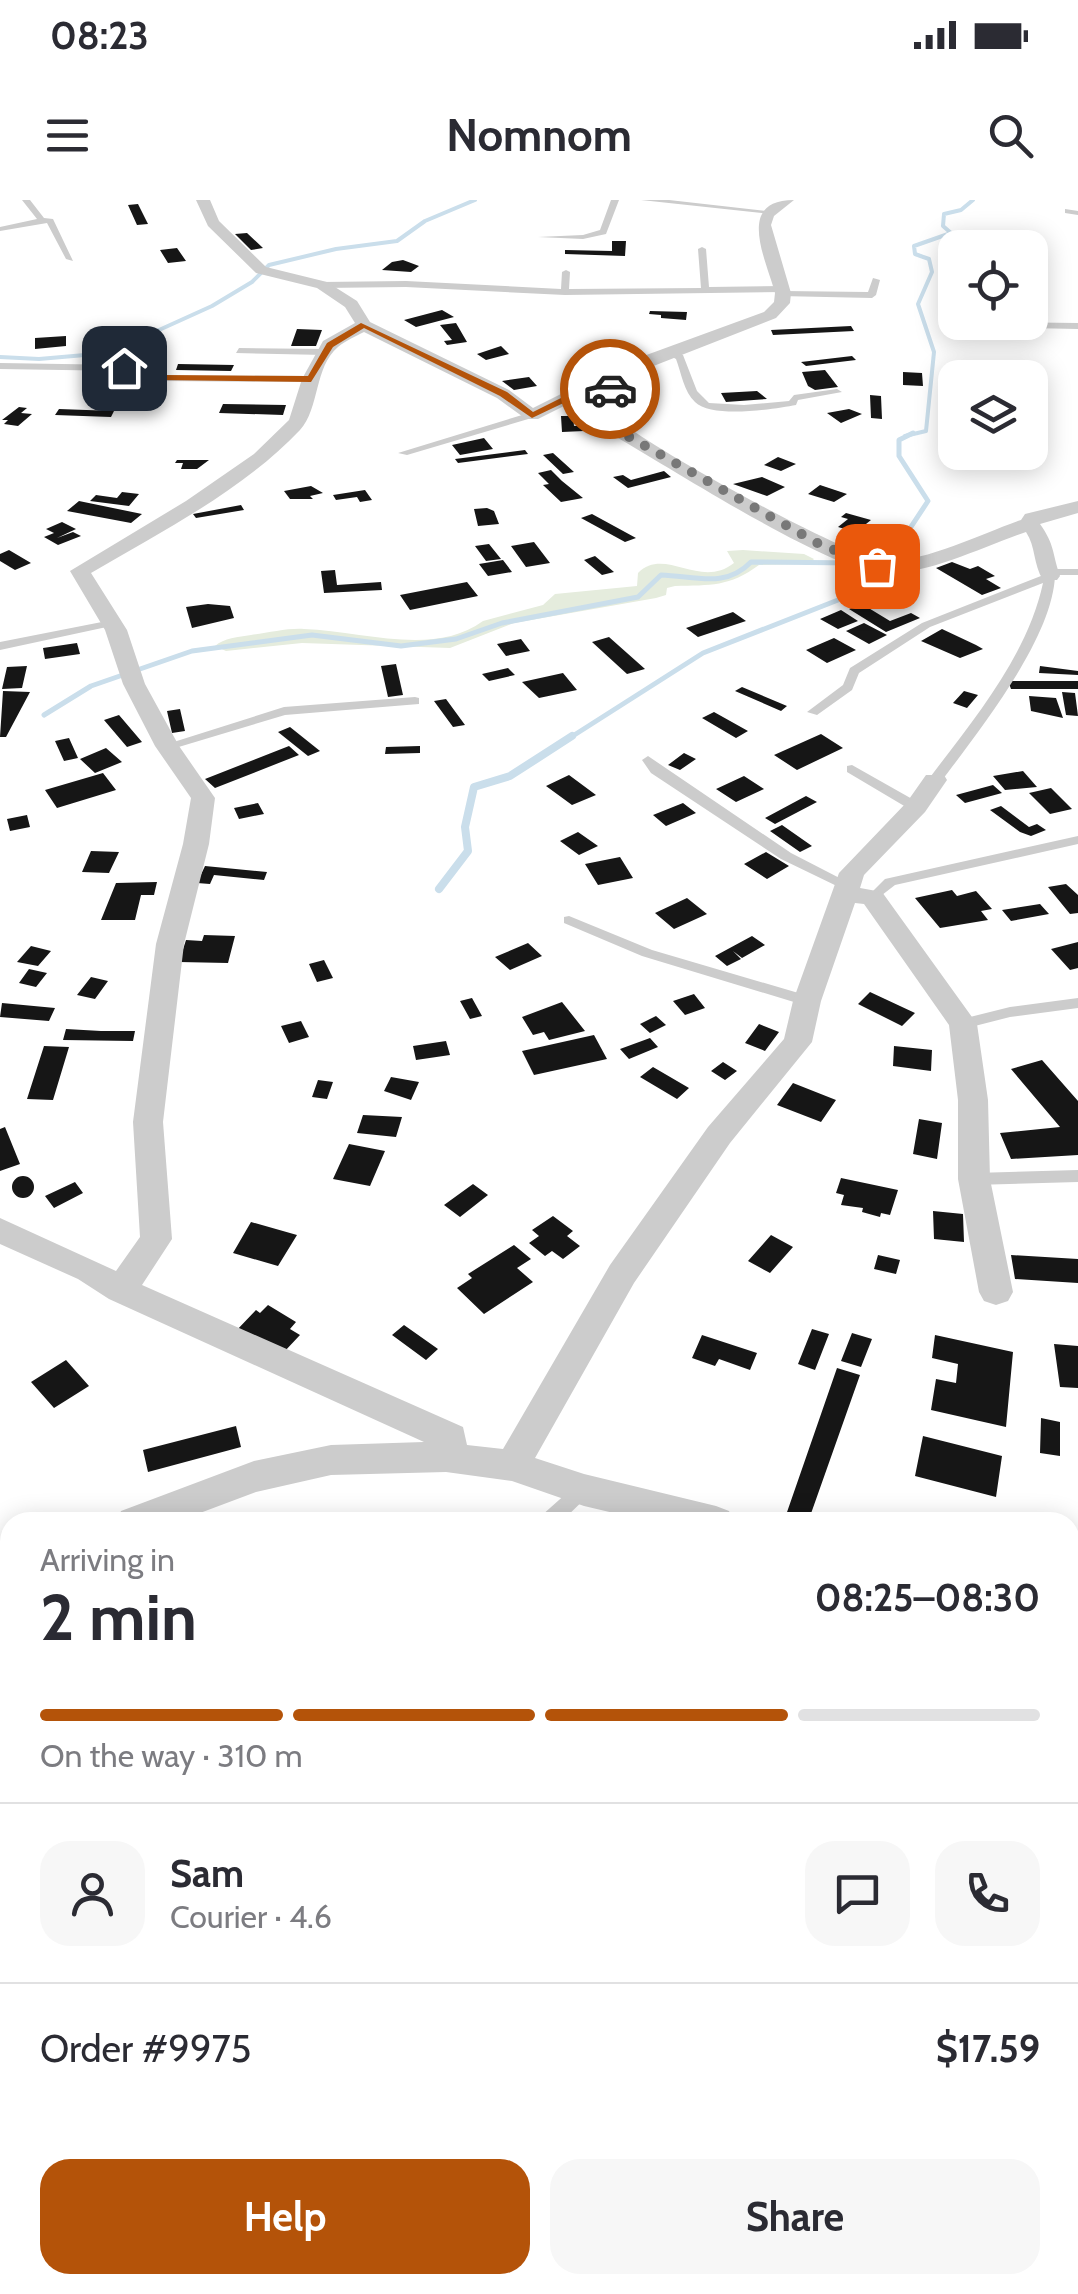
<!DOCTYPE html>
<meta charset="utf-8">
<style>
body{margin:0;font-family:Cabin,sans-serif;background:#f7f7f7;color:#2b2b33;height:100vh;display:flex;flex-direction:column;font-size:38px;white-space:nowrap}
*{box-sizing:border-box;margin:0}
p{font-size:32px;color:#7c7c81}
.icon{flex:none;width:55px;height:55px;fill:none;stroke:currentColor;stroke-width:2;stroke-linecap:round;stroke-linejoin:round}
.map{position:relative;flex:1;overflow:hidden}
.drawer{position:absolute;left:0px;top:1312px;width:1080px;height:782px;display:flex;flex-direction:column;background:#fff;border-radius:30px 30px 0 0;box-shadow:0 5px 25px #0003}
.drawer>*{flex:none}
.buttons{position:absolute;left:938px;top:30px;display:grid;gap:20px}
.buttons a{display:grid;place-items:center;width:110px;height:110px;border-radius:20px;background:#fff;box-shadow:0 5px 25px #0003;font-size:50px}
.pin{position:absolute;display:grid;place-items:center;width:85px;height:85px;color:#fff;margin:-42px;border-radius:20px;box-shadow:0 5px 15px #0006}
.courier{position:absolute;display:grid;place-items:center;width:100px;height:100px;margin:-50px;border:8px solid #b45309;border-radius:50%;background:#fff;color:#222;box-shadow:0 2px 12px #0007}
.overview em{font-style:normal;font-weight:800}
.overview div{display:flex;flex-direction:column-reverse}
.overview{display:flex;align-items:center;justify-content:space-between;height:170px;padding:0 40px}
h1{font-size:65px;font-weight:800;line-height:75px}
.bar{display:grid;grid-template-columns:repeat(4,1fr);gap:15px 10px;align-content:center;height:120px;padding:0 40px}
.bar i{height:12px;border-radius:8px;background:#e1e1e2}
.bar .active{background:#b45309}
.bar p{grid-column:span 4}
.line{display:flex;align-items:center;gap:25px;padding:0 40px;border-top:2px solid #e1e1e2}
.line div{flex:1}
.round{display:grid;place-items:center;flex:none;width:105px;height:105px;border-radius:30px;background:#f7f7f7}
.cta{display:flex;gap:20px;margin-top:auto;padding:20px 40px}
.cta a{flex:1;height:115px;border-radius:30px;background:#b45309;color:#fff;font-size:40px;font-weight:800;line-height:115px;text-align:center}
.cta a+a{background:#f7f7f7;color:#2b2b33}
.status{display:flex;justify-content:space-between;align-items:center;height:70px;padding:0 50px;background:#fff;direction:ltr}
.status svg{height:28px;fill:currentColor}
header{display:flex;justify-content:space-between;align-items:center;height:130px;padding:0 40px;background:#fff;font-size:45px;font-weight:800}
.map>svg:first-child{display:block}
</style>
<div class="status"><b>08:23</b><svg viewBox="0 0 49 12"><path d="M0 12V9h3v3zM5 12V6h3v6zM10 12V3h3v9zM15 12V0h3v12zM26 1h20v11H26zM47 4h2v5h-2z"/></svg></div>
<header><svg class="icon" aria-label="menu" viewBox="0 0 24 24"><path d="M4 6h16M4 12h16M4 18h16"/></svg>Nomnom<svg class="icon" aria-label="search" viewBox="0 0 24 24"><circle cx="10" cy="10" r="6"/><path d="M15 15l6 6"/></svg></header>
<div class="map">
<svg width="1078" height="2094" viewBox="0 0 1078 2094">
<rect width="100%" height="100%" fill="#fff"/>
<path fill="#e5ecdd" d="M743,350l61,4 10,5 -5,5 -50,1c-30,22 -48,20 -84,21l-8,2 -1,7 -10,3 -142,25 -64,25 -148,-5 -76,8 -11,-5c9,-8 23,-9 36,-11 17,-2 36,-7 53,-6 59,2 130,28 179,-8l60,-16 12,-11 82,-8 1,-13c27,-27 62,17 96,-10l-7,-12z"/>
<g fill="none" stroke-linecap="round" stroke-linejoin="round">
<path stroke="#cadeeb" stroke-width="4" d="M0,157l39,2 69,-6 5,-11 46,-12 53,-24 40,-24 17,-17 67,-16 61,-8 28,-20 50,-21
M905,236l21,-5 8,-79 -16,-48 14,-32 -3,-13 -14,-5 -1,-8 37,-13 -8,-7 1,-12 17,-4 12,-10"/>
<path stroke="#cadeeb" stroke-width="5" d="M44,515l47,-29 101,-35 120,-16 89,11 55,-7 46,-16 136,-26 23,-22c34,1 64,14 90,-13l104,1
M568,539l135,-86 135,-53 40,-23 50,-76 -29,-45v-16l14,-7"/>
<path stroke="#cadeeb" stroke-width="8" d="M439,689l29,-38 -3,-24 9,-40 36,-11 62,-40"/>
</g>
<path fill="#161616" d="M138,4l10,20 -11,1 -9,-20z
M247,33l16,15 -12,2 -16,-16z
M612,41h14l-1,15 -60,-2v-4l47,1z
M177,48l9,13 -18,2 -8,-13z
M403,60l16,6 -8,6 -29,-2 10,-8z
M442,110l12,7 -38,10 -12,-7z
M650,111l37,1 -1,8 -25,-2v-3l-12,-1z
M456,123l11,19 -20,3 -3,-4 8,-1 -12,-15z
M851,126l3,5 -81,4 -2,-5z
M297,129l25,1 -6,16h-25z
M66,136v10l-31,3v-11z
M501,146l8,8 -23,6 -9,-6z
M610,150l6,10 -8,1 2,3 -25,3 -6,-8 21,-2 -1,-6z
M852,156l4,4 -50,6 -5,-4z
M178,164l56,1 -3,6 -55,-1z
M825,170l13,17 -23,3 -7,-4 -6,-14z
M903,172l19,1 1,13 -20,-1z
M529,177l8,9 -23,4 -12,-9z
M757,191l10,8 -41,3 -5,-9z
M870,195l11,1 1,23 -11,-1z
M223,204l63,1 -3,10 -64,-2z
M19,207l8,1 -6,5 11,1 -14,12 -14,-2 4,-4h-6z
M59,209l55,2 -3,6 -56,-2z
M849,209l13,5 -21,9 -14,-10z
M561,216h12l1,10h10v5l-22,1z
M484,238l9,11 -33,6 -8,-10z
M525,250l3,4 -70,9 -3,-4z
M553,253l21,19 -11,2 -20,-19z
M778,257l18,7 -15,7 -17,-6z
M177,260h32l-12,9h-16l2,-6h-8z
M551,270l11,11 21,17 -22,4 -18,-17 6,-1 -11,-11z
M664,271l7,6 -43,11 -15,-11 10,-2 8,5z
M762,277l23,10 -18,9 -34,-12z
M820,285l27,9 -13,8 -26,-8z
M311,286l12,7 -13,3 3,3h-23l-6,-8z
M365,290l7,10 -12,2 -3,-5 -21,3 -3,-5z
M122,292l17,2 -10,12 -39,-5 6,-6 21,3z
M79,301l63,13 -11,9 -64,-12z
M241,305l3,5 -48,8 -3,-4z
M487,308l7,3 5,13 -21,2 -4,-17z
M846,313l25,7 -5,4 24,2 -20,17 -28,-8 6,-5 -10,-3 10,-8 -7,-2z
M592,314l44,24 -11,4 -44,-24z
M62,322l14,7 -19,9 16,-6 8,4 -23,9 -14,-8 10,-4 -8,-4z
M534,342l16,21 -24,4 -15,-21z
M489,344l12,15 -15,2 -11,-15z
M9,350l22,13 -16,7 -15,-9v-7z
M595,356l19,16 -12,3 -18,-15z
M503,360l9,12 -24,4 -9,-12z
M952,362l18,7 8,-3 17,10 -9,3 15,9 -19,7 -46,-27z
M335,370l2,15 44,-3 1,8 -58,3 -3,-22z
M467,382l11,14 -68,14 -10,-15z
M208,404l22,2 4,12 -42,10 -6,-21z
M862,404l28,17 21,-8 9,5 -34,14 -37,-23z
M841,410l17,11 -20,8 -18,-10z
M733,412l13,9 -48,16 -12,-9z
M864,423l23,12 -18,9 -23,-13z
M942,429l34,16 7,4 -23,9 -39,-17z
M609,437l36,32 -18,5 -35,-32z
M834,438l22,12 -29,13 -21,-13z
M521,439l9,12 -24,5 -9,-12z
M77,443l3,11 -35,5 -2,-11z
M396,464l7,31 -15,2 -7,-31z
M27,466l-5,22 -20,1 5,-22z
M1040,466l38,5v4l-39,-2z
M508,468l7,7 -26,6 -7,-7z
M563,473l14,17 -38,8 -17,-16z
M1008,481h70v8h-67z
M742,487l45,19 -6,5 -46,-20z
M3,491l27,1 -24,45h-6z
M964,491l14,4 -11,13 -14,-5z
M1062,492l13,1 3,23 -12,-1z
M1029,496l27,2 7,20 -32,-7z
M446,499l19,26 -12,2 -19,-26z
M180,509l5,22 -13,2 -5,-22z
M714,512l34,19 -12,7 -34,-20z
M119,515l23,27 -15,5 -23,-27z
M290,527l30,24 -12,5 -30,-24z
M821,534l22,14 -46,22 -23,-15z
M69,538l9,20 -14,3 -9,-20z
M289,546l10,9 -84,33 -10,-9z
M420,546v7l-35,1 1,-7z
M106,548l16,14 -27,11 -15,-14z
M684,553l12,6 -16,11 -12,-5z
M1023,571l14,16 -32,3 -12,-14z
M103,573l13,17 -59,18 -12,-18z
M569,575l27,20 -24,10 -26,-19z
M744,576l20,13 -28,13 -20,-13z
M993,585l9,8 -37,10 -9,-8z
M1051,588l21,21 -22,5 -21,-21z
M806,596l11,6 -42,22 -10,-6z
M258,603l6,11 -25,5 -5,-11z
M683,603l13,10 -30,13 -13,-11z
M1001,606l28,21 8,-3 9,6 -15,6 -11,-4 -30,-22z
M27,615l3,12 -20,4 -3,-12z
M782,625l30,21 -12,6 -30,-21z
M578,632l20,14 -19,9 -19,-14z
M91,651l28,1 -10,21 -27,-1z
M766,652l23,14 -22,13 -23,-15z
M620,657l13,21 -35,7 -13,-21z
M205,666l62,6 -3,8 -50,-5 -4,9 -13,-1z
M157,682l-3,13h-13l-6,25h-34l15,-37z
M1066,684l12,11v18l-8,1 -22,-27z
M952,690l5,6 19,-5 16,18 -11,2 7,9 -48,8 -25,-30z
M687,698l20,16 -33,15 -19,-16z
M1040,704l9,10 -38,7 -9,-11z
M204,735l31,1 -7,27 -49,-1 7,-22 16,1z
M752,736l13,9 -23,13 -9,-7 8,8 -14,7 -12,-10z
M1078,742v26l-8,2 -19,-21z
M528,743l14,13 -32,14 -15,-13z
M31,746l20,5 -13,15 -21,-4z
M324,760l9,18 -16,4 -8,-18z
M29,769l18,4 -11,14 -17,-4z
M91,777l17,4 -13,18 -18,-4z
M870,792l45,21 -13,13 -44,-22z
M694,794l11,14 -20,7 -12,-14z
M472,798l10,18 -12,3 -10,-18z
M562,802l23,29 -36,9 -5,-8 -11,3 -11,-18z
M2,803l53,5 -6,13 -49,-4z
M656,816l10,9 -16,8 -10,-9z
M301,821l8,16 -20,6 -8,-17z
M759,824l20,8 -14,19 -20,-8z
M66,829l35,2h34l-2,10 -70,-1z
M594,835l13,24 -73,16 -12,-24z
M650,838l8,9 -29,12 -9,-10z
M446,841l4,14 -34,5 -3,-14z
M44,846l25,1 -16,53 -26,-1z
M894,846l38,4 -1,21 -38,-5z
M1042,860l36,41v54l-67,4 -11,-26 60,-6 -49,-58z
M723,862l14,9 -12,9 -14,-9z
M653,867l36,21 -12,11 -37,-22z
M391,877l28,5 -8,18 -27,-9z
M318,880l15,2 -6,17 -15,-2z
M793,883l43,17 -15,22 -44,-17z
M363,915l39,2 -6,20 -39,-4z
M919,919l23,4 -5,36 -24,-5z
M5,927l15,37 -20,7v-42z
M349,944l36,7 -15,35 -37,-7z
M12 987a11 11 0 1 1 22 0a11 11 0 1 1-22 0Z
M841,978l57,12 -8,25 -9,-2 -1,4 -18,-5 1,-4 -22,-3 3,-10 -8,-2z
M75,982l8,11 -29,15 -9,-12z
M473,984l15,11 -28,22 -16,-12z
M933,1011l30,3 1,28 -30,-3z
M553,1016l20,15 -6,5 13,10 -17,13 -11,-8 -7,5 -16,-13 10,-7 -7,-6z
M251,1022l46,13 -19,31 -45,-13z
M771,1035l22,12 -23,26 -22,-12z
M514,1045l17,14 -14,9 16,14 -49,32 -27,-26 15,-10 -4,-4z
M878,1055l22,5 -4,14 -22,-5z
M1011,1055l67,4v24l-63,-4z
M268,1105l28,17 -6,7 10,6 -16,17 -50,-19 22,-23 4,3z
M404,1125l34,24 -12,11 -34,-25z
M812,1129l17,5 -14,36 -17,-6z
M852,1133l20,6 -11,28 -20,-6z
M702,1135l55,18 -7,17 -31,-11 -4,7 -23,-8z
M935,1135l78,17 -7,75 -75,-17 5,-31 20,4 2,-19 -26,-6z
M1054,1144l24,2v42l-18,-1z
M66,1160l23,26 -35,22 -23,-26z
M837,1168l23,7 -52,147 -22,-7z
M1041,1218l19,4v34l-20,-3z
M236,1226l5,21 -93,25 -5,-22z
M923,1236l79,20 -6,41 -81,-21z
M1070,1464l8,4v43l-8,17z
M0,1623l10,10v48l-10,-11z
M1070,1711l8,4 -4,36 -4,-3z
M3,1933l7,15v43l-10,7v-63z
M1070,2077l8,5v12h-43l3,-9h32z
M130,2085h35l2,9h-35z
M262,2085h26l2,9h-26z
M643,2085h108l16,9h-109z
M844,2085h76l-3,9h-76z"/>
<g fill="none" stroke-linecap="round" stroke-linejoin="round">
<path fill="#ccc" fill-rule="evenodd" d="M22,0h8l14,18 9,1 20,42 -7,-2 -19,-36 -47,8v-4l37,-8z
M611,0h8l-13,34 -23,5 -45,-2 45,-2 17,-5z
M641,0h28l106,12 -4,2z
M1065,9l13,2v4l-13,-2z
M702,47l4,2 3,38 74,-1 4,3 -4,2 85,1 5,-14 7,2 -4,15 -4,3 -92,-2 3,-4 -218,3 -159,-8 -84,1 -4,-3 4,-3 84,-1 155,8 1,-17 4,-2 4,2 -1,17 132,-1 -3,-39z
M981,122l97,1v6l-94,-2z
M239,148l86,1 5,3 -5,3 -89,-2z
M670,150l13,5 14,36 12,12 35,2 45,-4 5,-6 43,-6 5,3 -44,8 -2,5c-22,4 -84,14 -101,-3 -11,-10 -14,-30 -19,-43l-11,-6z
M0,163l124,2 38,10 149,1 5,3 -5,3 -149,-1 -38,-10 -124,-2z
M532,212l5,3 -2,2 -128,38 -9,-2z
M1044,369h34v6h-23c-2,64 -77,157 -115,208l-5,1 -7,-4c45,-60 99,-123 115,-197l-113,44 -71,46 -7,17 -35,25 -10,-3 36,-27 7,-17 72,-45 124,-49 -4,-3z
M112,420l4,1v4l-116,25v-8z
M415,497l4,1v6l-134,11 -113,34 -11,-3 123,-39z
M648,556l143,97 64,33 -2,3h-10l-62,-30 -130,-86 -9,-13z
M852,565l69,39 2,3 -7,4 -5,-1 -64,-38v-6z
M1078,636v8l-183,41 -22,17 -7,-4 19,-19z
M569,716l83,34 160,47 3,4 -8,5 -165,-50 -78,-33v-6z
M1078,798v10l-68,9 -47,12 -8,-5 3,-4 52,-13z
M1078,970v12l-104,3 -8,-6 8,-6z
M584,1282l7,2 3,6 -33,32h-23l3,-6 36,-32z
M945,2085h28l-3,9h-28z"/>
<path fill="#ccc" fill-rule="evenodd" d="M196,0h14l9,21 47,46 61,15 30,19 13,21 139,68 24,18 86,-43 145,-53 10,-10 1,-9c-9,-34 -40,-93 19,-93l-20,16 -3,9 20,68 -1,10 -14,15 -166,65 9,6 9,38c33,26 226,134 260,134 40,0 95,-28 133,-41l4,-6 53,-13v12l-38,11c15,21 12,29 20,52l-3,4h-14c-10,-16 -7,-33 -17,-48 -44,15 -94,41 -141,42 -50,0 -216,-107 -267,-136l-8,-9 -8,-37 -6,-2 -58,29h-12l-29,-21 -133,-66c-8,4 -19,9 -26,15 -24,20 -18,61 -38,83 -58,61 -136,100 -209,143l36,57 18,54 34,62 36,52 -6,46 -25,100 -21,178 9,117 -30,46 321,142 4,18 36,4 107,-184 98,-138 76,-88 9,-38 46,-128 68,-71 19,-27h18l3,5 -22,32 -61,63 -4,13 22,4 95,132 11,76 2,79 23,113 -5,9 -12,4 -12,-4 -5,-9 -21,-113v-79l-9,-75 -85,-121 -9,-1 -34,98 -9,41 -82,101 -96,140 -99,175 49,16 132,32 13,5 5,11h-82l-68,-16 -72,-25 -66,-9 -115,3 -75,17 -80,30h-60l5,-11 133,-50 77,-16 93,-3 -315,-143 -31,-20 -78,-35v-26l116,53 24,-34 -7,-115 23,-178 27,-100 8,-46 -36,-52 -32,-62 -18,-54 -35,-59 116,-70 68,-47 35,-34 13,-41 21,-38 32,-18 -10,-16 -28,-19 -61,-15 -48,-47z
M10,1354v34l-10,3v-34z
M1070,1413l8,3v36l-8,-3z
M0,2065l10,4v16h16l3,9h-29z"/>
</g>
<path fill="#b45309" d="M361,123l146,69 26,20 60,-30 21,7 -4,3 -13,-5 -65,31 -32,-22 -136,-68 -31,19 -22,35 -149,-2 -43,-12 5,-2 38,9 146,1 19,-33z"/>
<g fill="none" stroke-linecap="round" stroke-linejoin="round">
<path stroke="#787878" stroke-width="10" stroke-dasharray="0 18" d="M610,189l9,40 5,5 197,111 56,21"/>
</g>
</svg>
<div class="buttons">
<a><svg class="icon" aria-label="locate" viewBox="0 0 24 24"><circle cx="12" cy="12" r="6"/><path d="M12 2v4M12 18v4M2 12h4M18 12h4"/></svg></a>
<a><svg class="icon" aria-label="layers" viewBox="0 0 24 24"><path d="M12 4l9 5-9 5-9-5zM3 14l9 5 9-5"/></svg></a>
</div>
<div class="pin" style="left:877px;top:366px;background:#ea580c"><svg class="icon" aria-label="bag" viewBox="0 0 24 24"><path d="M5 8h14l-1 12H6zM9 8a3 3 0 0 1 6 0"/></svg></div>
<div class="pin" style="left:124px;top:168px;background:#1f2937"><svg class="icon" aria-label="home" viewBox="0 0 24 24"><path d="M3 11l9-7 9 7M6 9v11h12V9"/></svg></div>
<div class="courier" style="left:610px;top:189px"><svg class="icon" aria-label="car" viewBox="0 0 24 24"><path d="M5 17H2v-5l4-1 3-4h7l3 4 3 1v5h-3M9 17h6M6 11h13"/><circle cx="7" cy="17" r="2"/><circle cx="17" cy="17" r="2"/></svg></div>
<section class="drawer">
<div class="overview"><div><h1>2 min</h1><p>Arriving in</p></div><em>08:25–08:30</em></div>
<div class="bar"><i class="active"></i><i class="active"></i><i class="active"></i><i></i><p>On the way · 310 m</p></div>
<div class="line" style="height:180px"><a class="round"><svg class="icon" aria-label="person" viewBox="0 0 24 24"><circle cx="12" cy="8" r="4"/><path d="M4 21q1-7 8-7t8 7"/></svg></a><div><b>Sam</b><p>Courier · 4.6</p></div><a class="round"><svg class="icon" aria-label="chat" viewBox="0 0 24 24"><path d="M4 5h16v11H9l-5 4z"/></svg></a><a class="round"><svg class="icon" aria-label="phone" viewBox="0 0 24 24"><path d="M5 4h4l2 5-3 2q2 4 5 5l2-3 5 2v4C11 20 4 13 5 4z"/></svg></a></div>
<div class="line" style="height:130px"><div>Order #9975</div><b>$17.59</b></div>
<div class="cta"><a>Help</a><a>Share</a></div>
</section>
</div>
